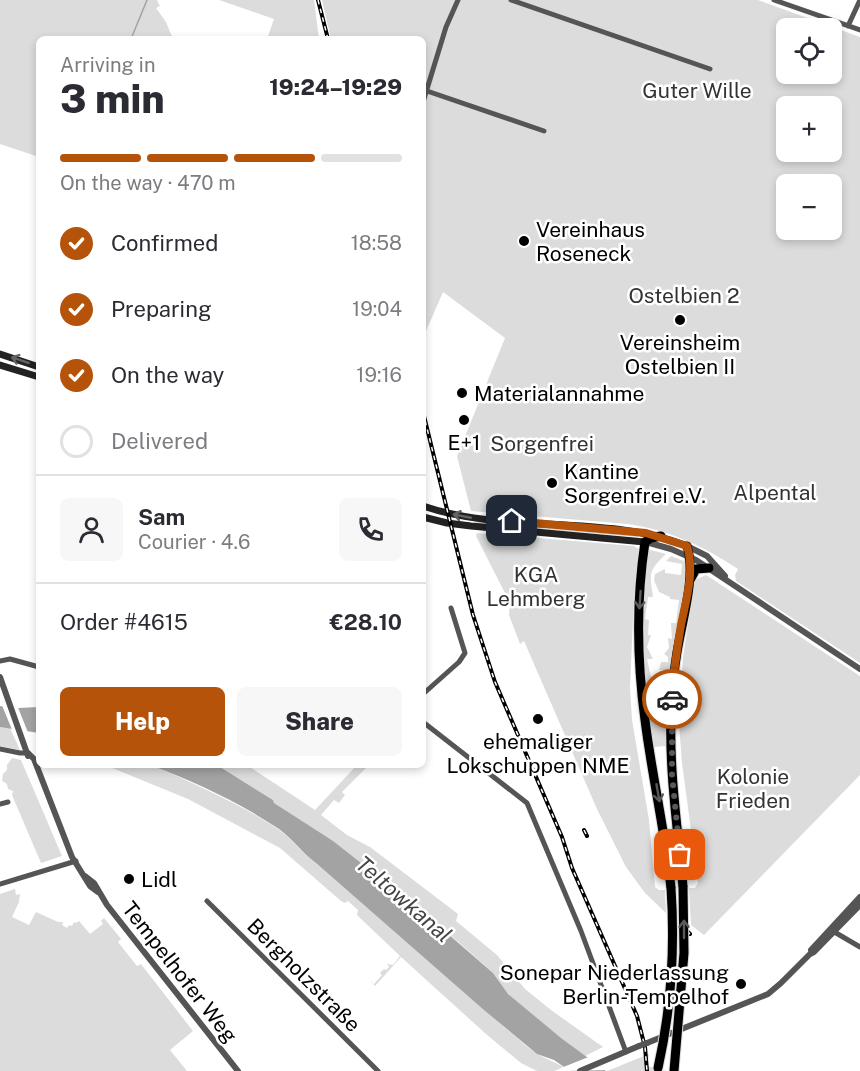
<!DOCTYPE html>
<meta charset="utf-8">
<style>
body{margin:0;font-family:"Public Sans",sans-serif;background:#f7f7f7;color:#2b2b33;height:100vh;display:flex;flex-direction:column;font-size:22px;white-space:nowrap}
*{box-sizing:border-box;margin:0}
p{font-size:20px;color:#7c7c81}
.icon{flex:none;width:33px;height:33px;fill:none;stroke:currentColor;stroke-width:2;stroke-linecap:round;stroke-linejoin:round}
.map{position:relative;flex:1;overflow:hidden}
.drawer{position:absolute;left:36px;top:36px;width:390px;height:732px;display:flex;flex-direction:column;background:#fff;border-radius:9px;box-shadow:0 3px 9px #0003}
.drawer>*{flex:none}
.controls{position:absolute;left:776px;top:18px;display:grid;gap:12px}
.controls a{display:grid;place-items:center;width:66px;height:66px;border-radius:9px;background:#fff;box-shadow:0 3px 9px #0003;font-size:30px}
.pin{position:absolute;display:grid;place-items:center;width:51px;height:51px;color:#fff;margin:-26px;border-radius:12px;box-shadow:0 3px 9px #0006}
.courier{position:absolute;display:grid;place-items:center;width:60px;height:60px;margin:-30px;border:4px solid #b45309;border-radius:50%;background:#fff;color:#222;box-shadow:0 2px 8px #0007}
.headline em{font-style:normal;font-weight:800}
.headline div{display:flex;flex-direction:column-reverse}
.headline{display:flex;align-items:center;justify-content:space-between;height:102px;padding:0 24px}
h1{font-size:39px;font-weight:800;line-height:45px}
.bar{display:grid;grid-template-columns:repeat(4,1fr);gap:9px 6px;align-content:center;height:72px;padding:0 24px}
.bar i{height:8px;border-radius:4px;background:#e1e1e2}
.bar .current{background:#b45309}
.bar p{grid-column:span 4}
.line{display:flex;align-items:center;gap:15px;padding:0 24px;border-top:2px solid #e1e1e2}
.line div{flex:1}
.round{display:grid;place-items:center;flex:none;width:63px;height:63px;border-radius:9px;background:#f7f7f7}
ol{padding:0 24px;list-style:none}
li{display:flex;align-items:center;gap:18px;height:66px}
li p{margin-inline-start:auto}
li .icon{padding:6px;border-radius:50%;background:#b45309;color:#fff;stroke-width:4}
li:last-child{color:#7c7c81}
li i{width:33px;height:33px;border:3px solid #e1e1e2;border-radius:50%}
.action{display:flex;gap:12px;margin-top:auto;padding:12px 24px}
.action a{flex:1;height:69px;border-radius:9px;background:#b45309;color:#fff;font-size:24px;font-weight:800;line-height:69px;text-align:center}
.action a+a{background:#f7f7f7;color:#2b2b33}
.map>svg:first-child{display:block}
</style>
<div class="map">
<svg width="860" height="1071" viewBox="0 0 860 1071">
<rect width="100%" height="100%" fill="#fff"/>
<path fill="#dcdcdc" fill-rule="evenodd" d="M0,0h157l3,6 -4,2 10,14 7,17h-134v118l-39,-13z
M219,0h95l5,39h-52l7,-20z
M322,0h436l102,37v626l-124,-82 -1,-6 3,-6c-35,-23 -69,-39 -110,-45l-157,-13 -14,-55 48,-118 -62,-46 -20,46v-299h-92zM786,28h45v46h-45zM786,106h45v46h-45zM786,184h45v46h-45z
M474,521l142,11 23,3 -1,2 -161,-13z
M477,533l157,13 6,4 -7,68 -3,70 2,32 17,100 6,67 4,3h6l1,23 -21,-20 -19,-26 -29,-58 -73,-168 -4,3 -11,-29 1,-12 -34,-67z
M651,550l15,4c-19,18 -16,20 -13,43h-5l-3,22 4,1 -1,15h3l-4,12 6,12h-6l4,18 1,18 12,-1 -1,-9 -4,-1v-5l6,-1v-8h-6l2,-8h7v-5l-4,-3 5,-6 -1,-10 4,1 -1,-16h5l3,-23 -9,-1v-2l-11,-5 -5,-12 1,-6 10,-5v4l16,2 1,-11 -16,-3 5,-5 13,5 3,8 -9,57 -10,120 -15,1 -5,-26 -7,-95 6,-74z
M706,575l154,101v99l-156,160 -13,-10 -2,-37h6l3,-5 -16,-120 -3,-39 4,-67 12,-77z
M0,727l10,1 10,22 -20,-4z
M12,758l9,2 41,96 -21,7 -29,-68 1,-4 -5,-2 -1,-5 -5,-3 1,-7 4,-4v-5z
M105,765h45l12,4c40,19 80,36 116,60 15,10 23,24 38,34l209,182 12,9 27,13 -10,4h-17l-16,-8 -35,-29 -85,-77 -26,29 -5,-6 4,4 8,-9 -2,-2 4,-4 2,1 3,-3 -2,-3 6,1 7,-9 -43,-41 1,-5 -10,-9 -3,2 -4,-2 -61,-53 -92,-49z
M217,765l11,2 3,-2h16l68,45 42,-45h12l-27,27 3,3 -6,8 -5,-3 -13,15 26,20 23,12 88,67 -2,7 41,34 28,34 26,21 52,37 -18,9c-26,-19 -52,-38 -75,-60 -8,-7 -12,-18 -19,-25 -68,-62 -140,-118 -217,-168l-1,-3z
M15,889l1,6 4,-1 -1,8 -7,15 17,8 7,-13 22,10h5l-1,3 5,3 2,-3 3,1 2,-4 2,1 3,-2 11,13 13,-10 -2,-3 3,-3 17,21 -3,3 19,24 4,-2 52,67 -23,19 17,21h-187v-177z
M649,1054l-2,12 20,5h-60z"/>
<path fill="#a3a3a3" d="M0,706l18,2 21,-1v26l-39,-6z
M150,765h67l56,35 1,3 59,38 84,66 76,66 15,21 53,44 45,33h-36l-16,-11 -17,-6 -53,-44 -168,-147c-14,-10 -23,-24 -37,-34 -39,-26 -85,-48 -129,-64z"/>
<path fill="#fff" d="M1,703l16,2 12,30 -16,-3z
M591,1056l18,14 -44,1 -4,-3z"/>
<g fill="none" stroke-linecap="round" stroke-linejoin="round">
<path stroke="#a3a3a3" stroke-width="1.5" d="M131,39l16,-39"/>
<defs>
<path id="motorway" d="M661,536l-10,2 -6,4c-9,59 -8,119 0,178 7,56 20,111 26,168
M690,580l6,-11 13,-1
M683,887c-5,-57 -14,-115 -12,-173 1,-19 2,-37 5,-55 4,-33 21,-81 11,-113"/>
</defs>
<use href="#motorway" stroke="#dbdbdb" stroke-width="11"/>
<path stroke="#555" stroke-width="5" d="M511,0l199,69
M774,0l86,30
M848,26l12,-26
M427,91l117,40
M423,102l23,-75 12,-27
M0,661l10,-2 29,8
M423,694l36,-32 6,-9 -14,-45
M423,722l104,81 54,128 45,121
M0,749l20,4h8
M0,804l8,-2
M0,884l76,-23
M207,901l171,170
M831,930l29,17"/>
<path stroke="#555" stroke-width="6" d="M646,542l25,7 25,11 164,109
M687,546l20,10 18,20
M0,677l28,79
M28,753l6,6 38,98 18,29 8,6
M85,876l9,7 13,22 131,166
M811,950l49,-53
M647,1043l121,-49 13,-11 29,-29 4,-2 46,-47
M580,1071l59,-25"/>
<path stroke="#222" stroke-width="7" d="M0,354l39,13
M0,365l39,12
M423,506c85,29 180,7 264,40
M423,517l24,6 24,3 174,16"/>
<use href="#motorway" stroke="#000" stroke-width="9"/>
<defs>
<path id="rail" d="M318,0l10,39
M423,412l50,203 22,67 67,155 10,31 65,148 8,31 2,24
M584,830l3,6
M688,932l2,2"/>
</defs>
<use href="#rail" stroke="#000" stroke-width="4"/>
<use href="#rail" stroke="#fff" stroke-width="1.5" stroke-dasharray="4.5" stroke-linecap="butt"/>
<defs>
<path id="motorway-bridge" d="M658,1068c13,-58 17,-120 13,-180
M674,1071l10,-118 -1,-66"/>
</defs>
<use href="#motorway-bridge" stroke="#dbdbdb" stroke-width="11" stroke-linecap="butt"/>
<path stroke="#555" stroke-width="6" d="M639,1046l8,-3"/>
<use href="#motorway-bridge" stroke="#000" stroke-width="9"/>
</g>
<defs><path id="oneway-shaft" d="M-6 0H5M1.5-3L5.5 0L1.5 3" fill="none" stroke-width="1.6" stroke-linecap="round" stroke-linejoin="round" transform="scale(1.5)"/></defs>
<g stroke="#646464">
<use href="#oneway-shaft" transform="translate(20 360) rotate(-162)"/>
<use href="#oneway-shaft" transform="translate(462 516) rotate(-169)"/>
</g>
<g stroke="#595959">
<use href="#oneway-shaft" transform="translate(640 600) rotate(94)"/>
<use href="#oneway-shaft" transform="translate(658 793) rotate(80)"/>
<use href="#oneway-shaft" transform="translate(684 929) rotate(-90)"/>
</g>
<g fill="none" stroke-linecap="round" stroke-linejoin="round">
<path stroke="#595959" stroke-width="6" stroke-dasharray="0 10.8" d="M672,699v76l8,80"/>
<path stroke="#b45309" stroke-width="8" d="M512,521l134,12 41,13c8,25 -1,54 -6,79 -4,24 -8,49 -9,74"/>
</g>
<g fill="#000" stroke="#fff" stroke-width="2">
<circle cx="524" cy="241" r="6"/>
<circle cx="680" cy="320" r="6"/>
<circle cx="462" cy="393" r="6"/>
<circle cx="464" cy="420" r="6"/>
<circle cx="552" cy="483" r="6"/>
<circle cx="538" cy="719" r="6"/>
<circle cx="129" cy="879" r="6"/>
<circle cx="741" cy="984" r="6"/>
</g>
<g text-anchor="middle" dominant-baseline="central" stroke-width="5" stroke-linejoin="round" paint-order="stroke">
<g font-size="21" fill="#333" stroke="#fff">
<text x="697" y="90">Guter Wille</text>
<text x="684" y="295">Ostelbien 2</text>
<text x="542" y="443">Sorgenfrei</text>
<text x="775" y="492">Alpental</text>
<text x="536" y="574">KGA<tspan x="536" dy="24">Lehmberg</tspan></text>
<text x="753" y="776">Kolonie<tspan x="753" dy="24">Frieden</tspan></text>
</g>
<g font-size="21" fill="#000" stroke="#fff" text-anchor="start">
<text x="536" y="229">Vereinhaus<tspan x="536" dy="24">Roseneck</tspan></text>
<text x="680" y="342" text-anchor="middle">Vereinsheim<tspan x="680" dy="24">Ostelbien II</tspan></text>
<text x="474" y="393">Materialannahme</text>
<text x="464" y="442" text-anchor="middle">E+1</text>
<text x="564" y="471">Kantine<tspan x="564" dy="24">Sorgenfrei e.V.</tspan></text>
<text x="538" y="741" text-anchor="middle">ehemaliger<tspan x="538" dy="24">Lokschuppen NME</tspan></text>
<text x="141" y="879">Lidl</text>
<text x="729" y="972" text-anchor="end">Sonepar Niederlassung<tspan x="729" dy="24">Berlin-Tempelhof</tspan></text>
</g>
<g font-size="21" fill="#000" stroke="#fff">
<text transform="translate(180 972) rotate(52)">Tempelhofer Weg</text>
<text transform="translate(304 975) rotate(45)">Bergholzstraße</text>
</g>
<g font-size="22" font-style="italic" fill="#444" stroke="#fff">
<text transform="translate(404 899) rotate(41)">Teltowkanal</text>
</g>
</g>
</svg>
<div class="controls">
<a><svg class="icon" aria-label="locate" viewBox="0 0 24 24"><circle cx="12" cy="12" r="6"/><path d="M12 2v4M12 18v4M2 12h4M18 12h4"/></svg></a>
<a>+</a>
<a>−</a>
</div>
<div class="pin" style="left:680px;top:855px;background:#ea580c"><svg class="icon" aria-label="bag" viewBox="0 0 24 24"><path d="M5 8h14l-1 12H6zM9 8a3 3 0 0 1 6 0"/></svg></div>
<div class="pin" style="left:512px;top:521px;background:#1f2937"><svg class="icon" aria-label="home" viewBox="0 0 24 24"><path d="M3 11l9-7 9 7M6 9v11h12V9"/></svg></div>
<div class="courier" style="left:672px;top:699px"><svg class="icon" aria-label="car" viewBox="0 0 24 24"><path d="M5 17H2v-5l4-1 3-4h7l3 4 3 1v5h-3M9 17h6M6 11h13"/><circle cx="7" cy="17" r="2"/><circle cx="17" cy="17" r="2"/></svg></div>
<section class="drawer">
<div class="headline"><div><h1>3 min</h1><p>Arriving in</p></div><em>19:24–19:29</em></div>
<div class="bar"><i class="current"></i><i class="current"></i><i class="current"></i><i></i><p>On the way · 470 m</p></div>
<ol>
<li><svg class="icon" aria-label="check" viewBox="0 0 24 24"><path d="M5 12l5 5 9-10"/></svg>Confirmed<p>18:58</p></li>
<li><svg class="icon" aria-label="check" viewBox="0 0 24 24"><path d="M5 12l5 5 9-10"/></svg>Preparing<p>19:04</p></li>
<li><svg class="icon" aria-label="check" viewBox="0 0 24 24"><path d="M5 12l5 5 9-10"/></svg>On the way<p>19:16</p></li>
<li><i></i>Delivered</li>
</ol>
<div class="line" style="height:108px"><a class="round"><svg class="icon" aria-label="person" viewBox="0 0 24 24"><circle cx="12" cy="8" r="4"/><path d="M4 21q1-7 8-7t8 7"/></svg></a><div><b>Sam</b><p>Courier · 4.6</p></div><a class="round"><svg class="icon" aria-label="phone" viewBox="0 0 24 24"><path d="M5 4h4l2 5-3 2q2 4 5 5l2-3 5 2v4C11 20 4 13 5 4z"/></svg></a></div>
<div class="line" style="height:78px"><div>Order #4615</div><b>€28.10</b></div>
<div class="action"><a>Help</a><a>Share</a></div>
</section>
</div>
